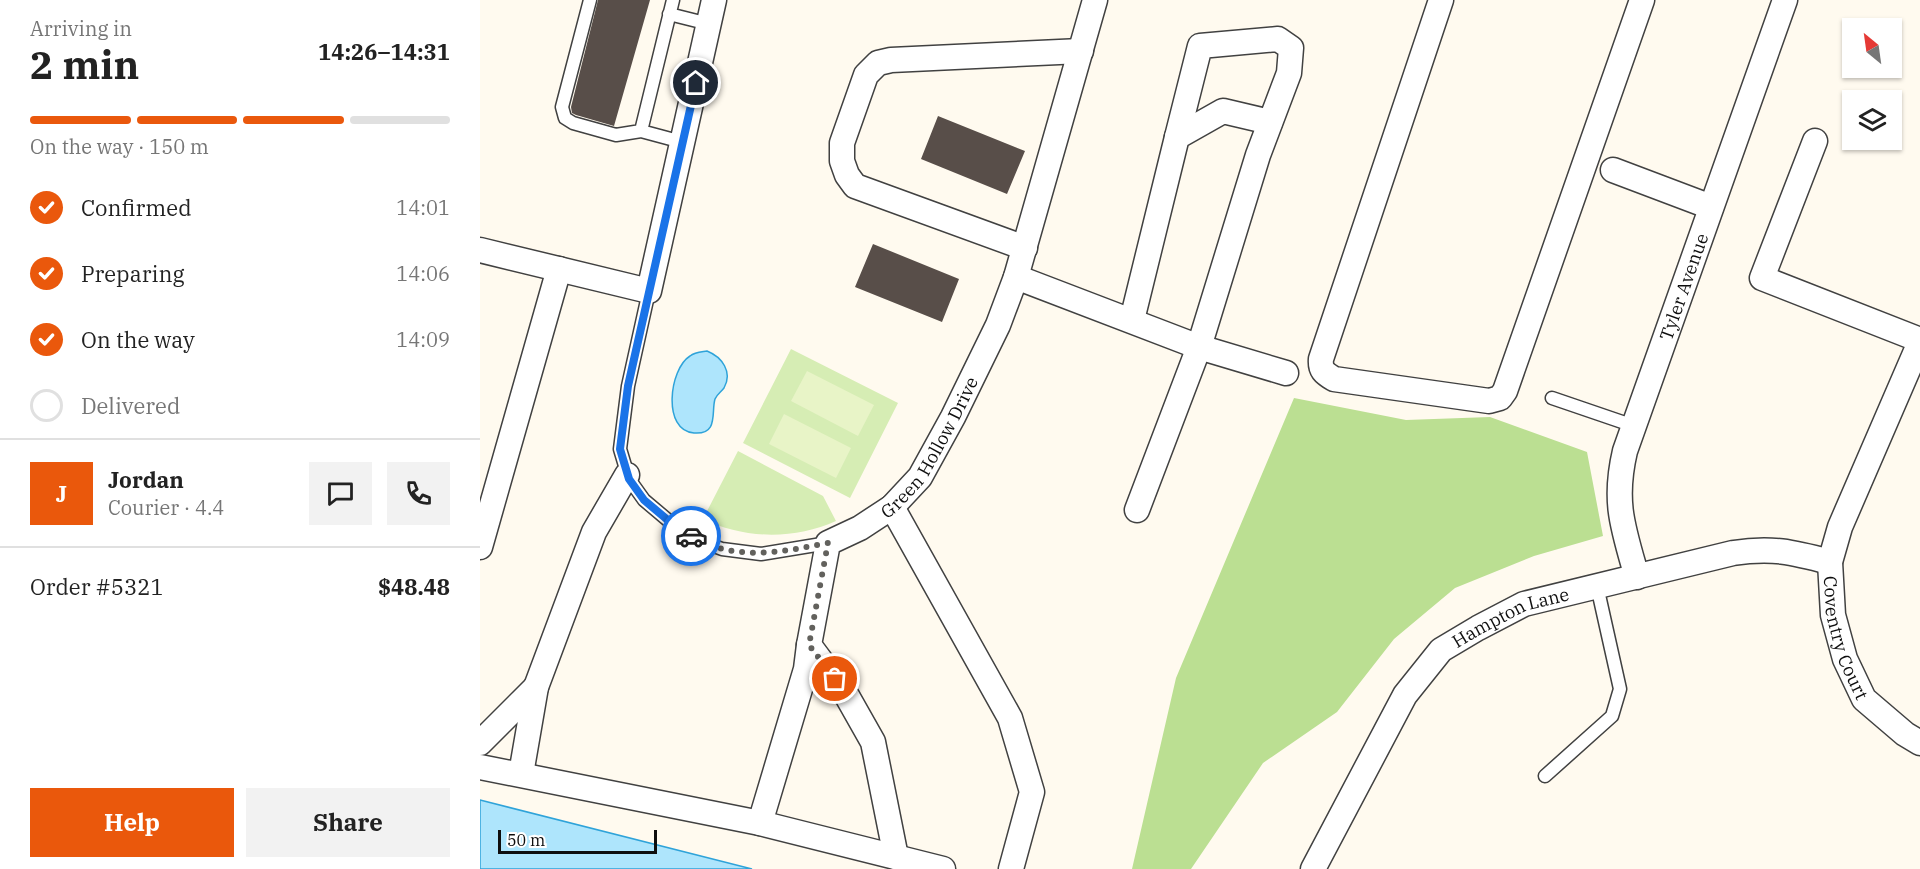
<!DOCTYPE html>
<meta charset="utf-8">
<style>
body{margin:0;font-family:"IBM Plex Serif",serif;background:#f2f2f2;color:#222;height:100vh;display:flex;flex-direction:column;font-size:22px;white-space:nowrap}
*{box-sizing:border-box;margin:0}
p{font-size:20px;color:#767676}
.icon{flex:none;width:33px;height:33px;fill:none;stroke:currentColor;stroke-width:2;stroke-linecap:round;stroke-linejoin:round}
.map{position:relative;flex:1;overflow:hidden}
.details{display:flex;flex-direction:column;background:#fff;width:480px}
.details>*{flex:none}
.needle{width:39px;rotate:331deg}
.controls{position:absolute;left:1362px;top:18px;display:grid;gap:12px}
.controls a{display:grid;place-items:center;width:60px;height:60px;border-radius:0px;background:#fff;box-shadow:0 2px 4px #0004;font-size:30px}
.scale{position:absolute;left:18px;bottom:15px;width:159px;box-sizing:border-box;padding-left:6px;border:3px solid #0e0e0e;border-top:0;font-size:16px;line-height:21px;white-space:nowrap;color:#0e0e0e;-webkit-text-stroke:4px #fff;paint-order:stroke}
.pin{position:absolute;display:grid;place-items:center;width:51px;height:51px;color:#fff;margin:-26px;border:3px solid #fff;border-radius:50%;box-shadow:0 2px 6px #0007}
.courier{position:absolute;display:grid;place-items:center;width:60px;height:60px;margin:-30px;border:4px solid #1a73e8;border-radius:50%;background:#fff;color:#222;box-shadow:0 2px 8px #0007}
.head em{font-style:normal;font-weight:800}
.head div{display:flex;flex-direction:column-reverse}
.head{display:flex;align-items:center;justify-content:space-between;height:102px;padding:0 30px}
h1{font-size:39px;font-weight:800;line-height:45px}
.bar{display:grid;grid-template-columns:repeat(4,1fr);gap:9px 6px;align-content:center;height:72px;padding:0 30px}
.bar i{height:8px;border-radius:4px;background:#e0e0e0}
.bar .on{background:#ea580c}
.bar p{grid-column:span 4}
.line{display:flex;align-items:center;gap:15px;padding:0 30px;border-top:2px solid #e0e0e0}
.line div{flex:1}
.round{display:grid;place-items:center;flex:none;width:63px;height:63px;border-radius:0px;background:#f2f2f2}
ol{padding:0 30px;list-style:none}
li{display:flex;align-items:center;gap:18px;height:66px}
li p{margin-inline-start:auto}
li .icon{padding:6px;border-radius:50%;background:#ea580c;color:#fff;stroke-width:4}
li:last-child{color:#767676}
li i{width:33px;height:33px;border:3px solid #e0e0e0;border-radius:50%}
.cta{display:flex;gap:12px;margin-top:auto;padding:12px 30px}
.cta a{flex:1;height:69px;border-radius:0px;background:#ea580c;color:#fff;font-size:24px;font-weight:800;line-height:69px;text-align:center}
.cta a+a{background:#f2f2f2;color:#222}
main{display:flex;flex:1;min-height:0}
.map>svg:first-child{display:block}
</style>
<main>
<section class="details">
<div class="head"><div><h1>2 min</h1><p>Arriving in</p></div><em>14:26–14:31</em></div>
<div class="bar"><i class="on"></i><i class="on"></i><i class="on"></i><i></i><p>On the way · 150 m</p></div>
<ol>
<li><svg class="icon" aria-label="check" viewBox="0 0 24 24"><path d="M5 12l5 5 9-10"/></svg>Confirmed<p>14:01</p></li>
<li><svg class="icon" aria-label="check" viewBox="0 0 24 24"><path d="M5 12l5 5 9-10"/></svg>Preparing<p>14:06</p></li>
<li><svg class="icon" aria-label="check" viewBox="0 0 24 24"><path d="M5 12l5 5 9-10"/></svg>On the way<p>14:09</p></li>
<li><i></i>Delivered</li>
</ol>
<div class="line" style="height:108px"><b class="round" style="background:#ea580c;color:#fff">J</b><div><b>Jordan</b><p>Courier · 4.4</p></div><a class="round"><svg class="icon" aria-label="chat" viewBox="0 0 24 24"><path d="M4 5h16v11H9l-5 4z"/></svg></a><a class="round"><svg class="icon" aria-label="phone" viewBox="0 0 24 24"><path d="M5 4h4l2 5-3 2q2 4 5 5l2-3 5 2v4C11 20 4 13 5 4z"/></svg></a></div>
<div class="line" style="height:78px"><div>Order #5321</div><b>$48.48</b></div>
<div class="cta"><a>Help</a><a>Share</a></div>
</section>
<div class="map">
<svg width="1440" height="869" viewBox="0 0 1440 869">
<rect width="100%" height="100%" fill="#fffaef"/>
<path fill="#d6edb4" d="M311,349l107,54 -48,95 -107,-55z
M258,451l85,45 13,25c-42,19 -92,18 -133,-2z"/>
<path fill="#bbdf92" d="M814,398l112,22 84,-3 97,35 16,84 -69,20 -79,32 -61,51 -57,73 -74,51 -72,106h-59l44,-191z"/>
<path fill="#e8f4c7" d="M327,371l67,34 -16,31 -67,-35z
M304,414l67,34 -15,30 -67,-34z"/>
<path fill="#aee5fc" stroke="#2fa3d9" stroke-width="1.5" d="M227,351c15,6 26,21 17,37 -3,4 -7,6 -9,11 -4,13 4,36 -21,34 -32,-2 -25,-64 -4,-77 5,-4 11,-4 17,-5z
M0,800l272,69h-272z"/>
<path fill="#584e49" d="M118,0h52l-36,126 -38,-11 -4,-2 -1,-6z
M458,116l87,35 -18,43 -86,-35z
M393,244l86,35 -17,43 -87,-35z"/>
<g fill="none" stroke-linecap="round" stroke-linejoin="round">
<defs>
<path id="service" d="M110,0l-28,107 3,11 8,5 43,12 25,-4 41,11
M189,14l40,10
M161,131l32,-131
M169,291l-21,95 -8,63 9,30 15,21 32,27 22,13 24,9 39,5 67,-11
M1072,398l82,28
M1065,776l67,-60 8,-27 -23,-103"/>
<g id="minor">
<path d="M961,0l-120,359c-1,11 3,14 13,20l155,22 11,-3 5,-7 137,-391"/>
<path d="M1335,141l-53,137 158,62"/>
<path d="M1133,170l98,37"/>
<path d="M545,248l-170,-62 -8,-11 -5,-14v-18l24,-68 12,-12 13,-3 190,-9"/>
<path d="M0,250l169,41 65,-291"/>
<path d="M536,277l183,70 87,26"/>
<path d="M652,320l45,-183 46,-26 47,11"/>
<path id="s1" d="M1440,342l-80,185 -10,35 3,53 12,44 19,40 41,35 15,9"/>
<path d="M412,507l118,211 22,74 -21,77"/>
<path d="M657,510l62,-163 59,-192 31,-82 2,-25 -13,-9 -78,7 -23,91"/>
<path d="M0,547l79,-278"/>
<path id="s2" d="M1157,577c-14,-49 -24,-75 -12,-126l160,-451"/>
<path d="M0,743l56,-56"/>
<path d="M0,767l280,56 183,46"/>
<path d="M41,774l15,-87 58,-155 33,-57"/>
<path d="M280,823l46,-154 3,-24"/>
<path id="s3" d="M416,857l-23,-115 -26,-46 -38,-51 19,-102 32,-15 32,-21 28,-30 33,-60 45,-92 18,-48 79,-277"/>
<path id="s4" d="M833,869l92,-174 36,-45 37,-22 46,-24 209,-51c39,-6 59,-1 97,9"/>
</g>
</defs>
<use href="#service" stroke="#414141" stroke-width="15"/>
<use href="#minor" stroke="#414141" stroke-width="27"/>
<use href="#service" stroke="#fff" stroke-width="12"/>
<use href="#minor" stroke="#fff" stroke-width="24"/>
</g>
<g fill="none" stroke-linecap="round" stroke-linejoin="round">
<path stroke="#62615d" stroke-width="6" stroke-dasharray="0 10.8" d="M211,536c44,26 90,16 137,7l-19,102 26,34"/>
<path stroke="#1a73e8" stroke-width="8" d="M211,536l-15,-9 -32,-27 -15,-21 -9,-30 8,-63 68,-303"/>
</g>
<g text-anchor="middle" dominant-baseline="central" stroke-width="6" stroke-linejoin="round" paint-order="stroke">
<g font-size="18" fill="#0e0e0e" stroke="#fff">
<text stroke="none"><textPath href="#s2" startOffset="303">Tyler Avenue</textPath></text>
<text stroke="none"><textPath href="#s3" startOffset="482">Green Hollow Drive</textPath></text>
<text stroke="none"><textPath href="#s4" startOffset="332">Hampton Lane</textPath></text>
<text stroke="none"><textPath href="#s1" startOffset="316">Coventry Court</textPath></text>
</g>
</g>
</svg>
<div class="controls">
<a><svg class="needle" viewBox="-14 -14 28 28"><path d="M0-13l5 13h-10z" fill="#e53935"/><path d="M0 13l5-13h-10z" fill="#767676"/></svg></a>
<a><svg class="icon" aria-label="layers" viewBox="0 0 24 24"><path d="M12 4l9 5-9 5-9-5zM3 14l9 5 9-5"/></svg></a>
</div>
<div class="scale">50 m</div>
<div class="pin" style="left:355px;top:679px;background:#ea580c"><svg class="icon" aria-label="bag" viewBox="0 0 24 24"><path d="M5 8h14l-1 12H6zM9 8a3 3 0 0 1 6 0"/></svg></div>
<div class="pin" style="left:216px;top:83px;background:#1f2937"><svg class="icon" aria-label="home" viewBox="0 0 24 24"><path d="M3 11l9-7 9 7M6 9v11h12V9"/></svg></div>
<div class="courier" style="left:211px;top:536px"><svg class="icon" aria-label="car" viewBox="0 0 24 24"><path d="M5 17H2v-5l4-1 3-4h7l3 4 3 1v5h-3M9 17h6M6 11h13"/><circle cx="7" cy="17" r="2"/><circle cx="17" cy="17" r="2"/></svg></div>
</div>
</main>
